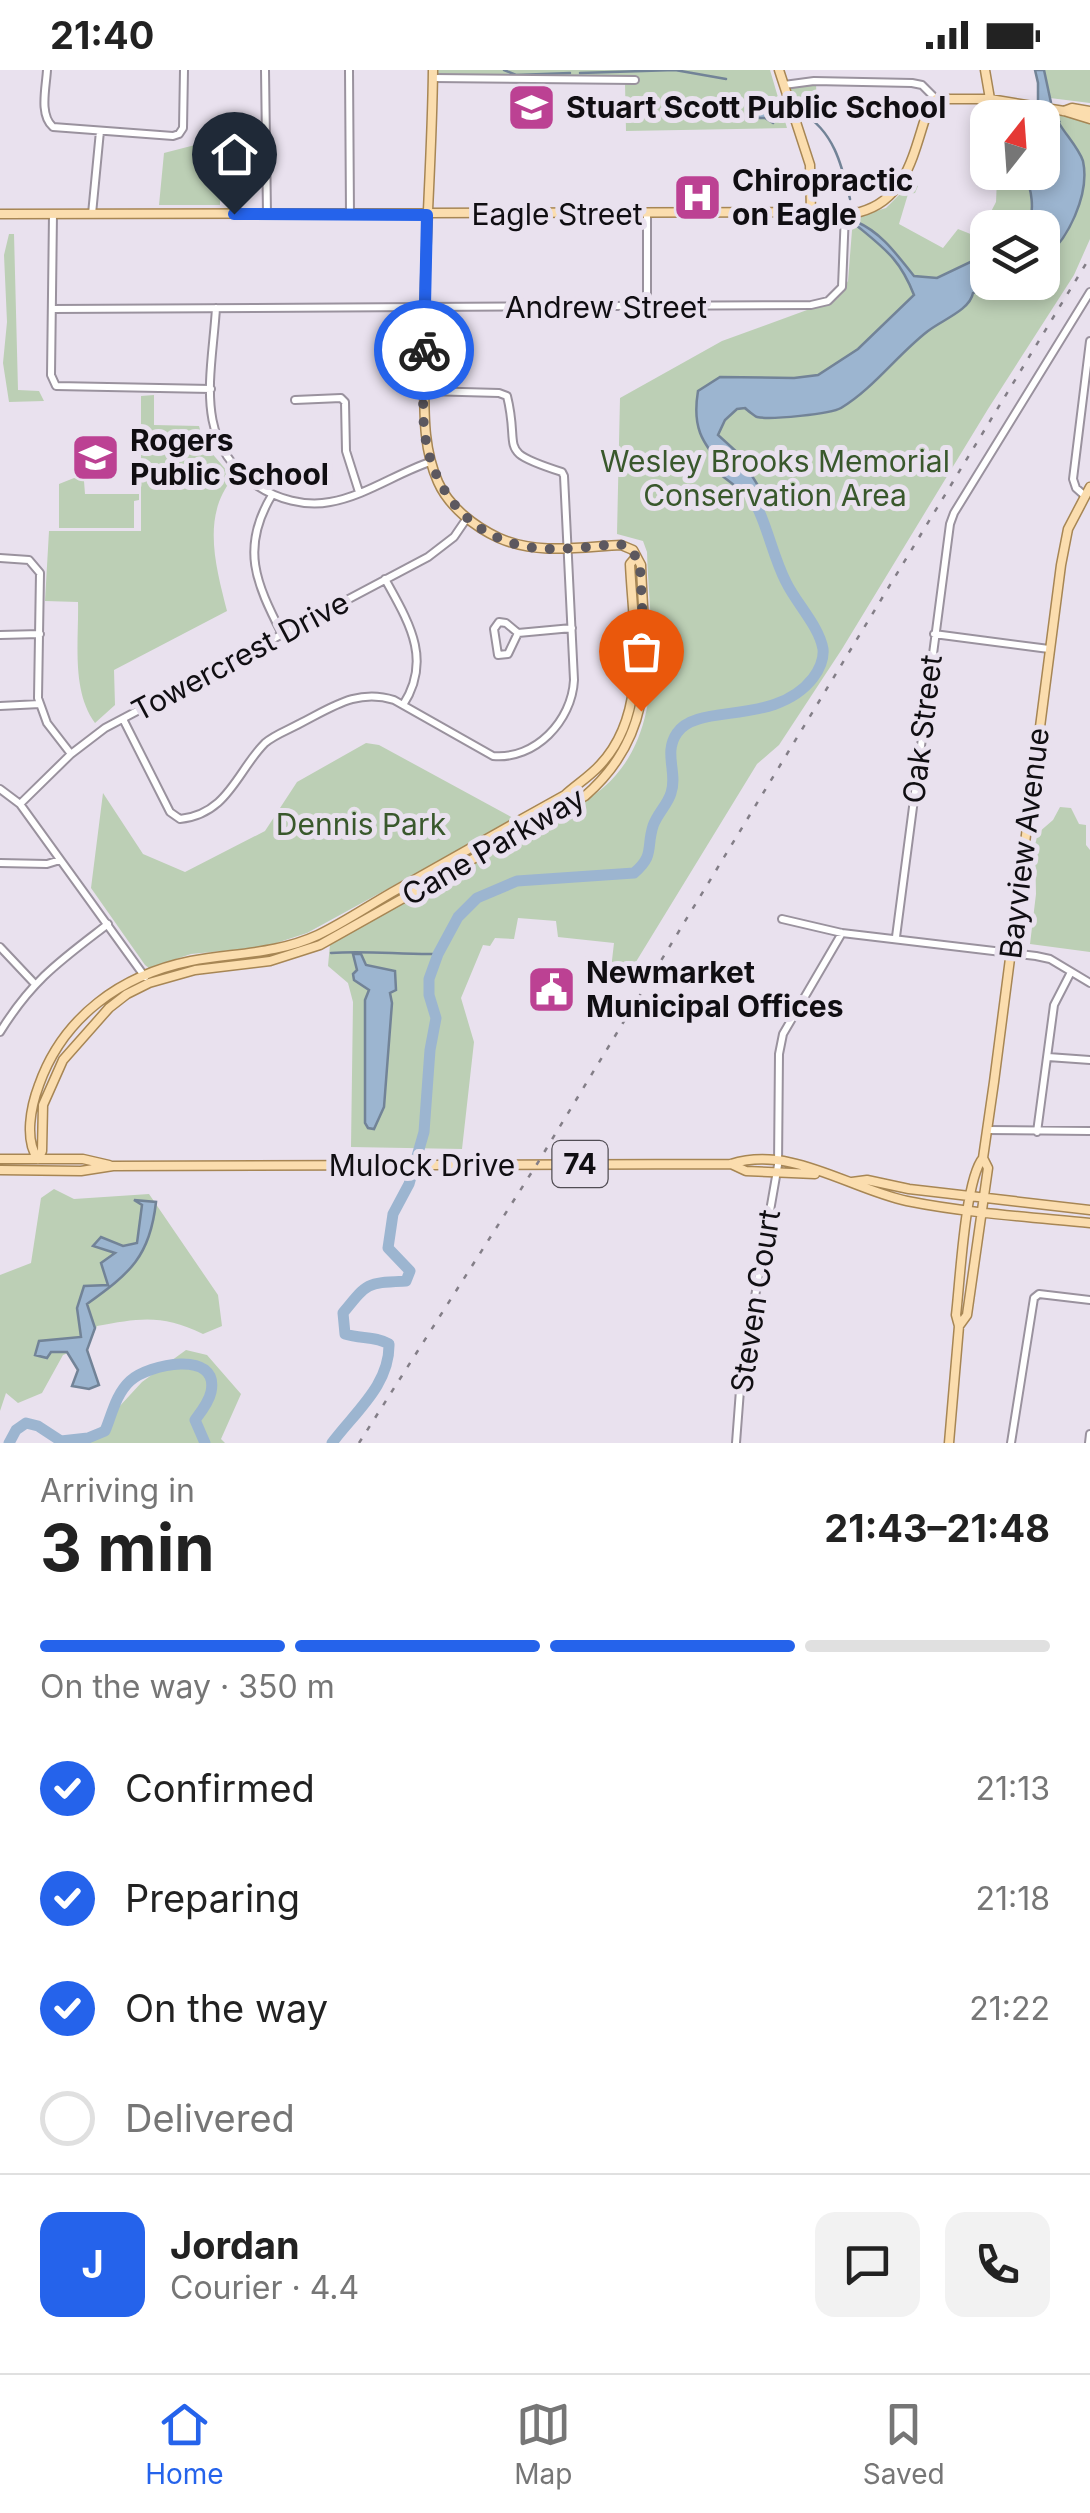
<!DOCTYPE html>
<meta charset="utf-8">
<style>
body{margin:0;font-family:Inter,sans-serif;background:#f2f2f2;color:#222;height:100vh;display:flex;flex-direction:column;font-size:38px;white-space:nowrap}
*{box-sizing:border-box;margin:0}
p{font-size:32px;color:#767676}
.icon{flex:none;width:55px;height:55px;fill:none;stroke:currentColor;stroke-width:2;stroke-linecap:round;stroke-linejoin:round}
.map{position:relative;height:1373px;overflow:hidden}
.sheet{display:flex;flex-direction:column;background:#fff;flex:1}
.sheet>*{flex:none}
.needle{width:65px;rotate:17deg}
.buttons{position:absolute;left:970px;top:30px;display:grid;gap:20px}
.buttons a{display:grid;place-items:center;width:90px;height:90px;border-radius:20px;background:#fff;box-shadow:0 5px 15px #0003;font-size:50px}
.pin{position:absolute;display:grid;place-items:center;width:85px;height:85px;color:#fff;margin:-102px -42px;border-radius:50% 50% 50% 0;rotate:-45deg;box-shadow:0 0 10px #0007}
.pin .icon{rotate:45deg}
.courier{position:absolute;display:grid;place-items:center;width:100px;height:100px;margin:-50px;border:8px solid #2563eb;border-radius:50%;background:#fff;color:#222;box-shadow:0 2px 12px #0007}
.summary em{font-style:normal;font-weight:700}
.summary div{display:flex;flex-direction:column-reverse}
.summary{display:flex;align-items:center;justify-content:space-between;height:170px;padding:0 40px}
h1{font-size:65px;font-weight:700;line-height:75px}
.bar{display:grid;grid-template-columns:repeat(4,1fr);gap:15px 10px;align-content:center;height:120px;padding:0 40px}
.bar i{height:12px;border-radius:8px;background:#e0e0e0}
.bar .selected{background:#2563eb}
.bar p{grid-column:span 4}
.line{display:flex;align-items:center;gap:25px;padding:0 40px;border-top:2px solid #e0e0e0}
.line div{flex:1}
.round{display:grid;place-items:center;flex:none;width:105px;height:105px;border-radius:20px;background:#f2f2f2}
ol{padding:0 40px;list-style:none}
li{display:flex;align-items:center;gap:30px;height:110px}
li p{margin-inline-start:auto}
li .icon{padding:10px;border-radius:50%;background:#2563eb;color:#fff;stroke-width:4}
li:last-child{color:#767676}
li i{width:55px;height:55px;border:5px solid #e0e0e0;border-radius:50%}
.status{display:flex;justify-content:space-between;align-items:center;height:70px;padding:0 50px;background:#fff;direction:ltr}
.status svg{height:28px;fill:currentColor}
.tabs{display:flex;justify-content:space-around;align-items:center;height:140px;border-top:2px solid #e0e0e0;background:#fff;font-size:28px;color:#767676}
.tabs a{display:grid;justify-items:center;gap:5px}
.tabs .selected{color:#2563eb}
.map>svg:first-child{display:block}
</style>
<div class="status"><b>21:40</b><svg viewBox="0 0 49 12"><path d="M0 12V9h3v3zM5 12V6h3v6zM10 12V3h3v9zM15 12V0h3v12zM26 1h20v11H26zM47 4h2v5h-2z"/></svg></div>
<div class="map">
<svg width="1090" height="1373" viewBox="0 0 1090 1373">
<rect width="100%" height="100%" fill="#e9e1ee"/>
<path fill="#bccfb5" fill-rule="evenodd" d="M438,0h332l17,58 -161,3 -1,-48 -188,-5z
M1044,0h46v33l-40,-5z
M816,13l1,27 -20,6 -9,-24 3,-6z
M1002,34l88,17v118l-16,36 -86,134 -146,240 -63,96 -22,19 -123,201 -8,6 -15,-2 3,-26 -56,-6 -2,-16 -38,-3 -4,21 -19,-1 -5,8 -7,-1 -22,53 13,44 -12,107 -111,-2 2,-145 -5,-19 -20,-17 2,-22 243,-135c10,-7 22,-14 31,-22 66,-58 45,-158 43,-235l-4,-11 -26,-7 3,-136 102,-57 115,-42 11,-18 5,-63 33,-10 24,-24 8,2 -3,7 -7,1 -9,30 44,24 15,-19 20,8 18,-35 1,-23 20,-2 2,-4 23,-1v-54l-41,-3zM988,158h54v54h-54z
M195,75l25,1v59h-61l5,-52z
M9,164h5l4,156 21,1 5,10 -35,1 -6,-39 4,-41 -3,-67z
M154,325v30l45,1 5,18 29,34c-32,38 -17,89 -6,133l-113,59 1,35 -20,18c-24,-33 -16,-82 -17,-121l-33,-1 4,-70h92v-135z
M74,408l10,3 1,13h54v6l-5,1v27h-75v-44z
M366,673l13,2 136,74 -208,114 -43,14 -73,7 -42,14 -4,-3 -54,-77 12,-95 40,61 42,18 80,-41 32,-49z
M1060,737l11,1 8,16 7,1v20l4,5v102l-60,-8 6,-50 -1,-49 3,-12 15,-13z
M54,1119l20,10 75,-5 69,101 4,31 -19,8c-41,-20 -63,-16 -106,-8l-8,19 -26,10 -21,38 -24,10 -12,-10 -6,18v-136l31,-12 10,-65z
M186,1280l21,5 34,39 -20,45 4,4h-163l30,-7 50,-54z"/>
<path fill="#9cb5d0" stroke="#728397" stroke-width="2.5" d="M1035,0h9l9,42 6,9h-16l-1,-3 -4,-1v-34z
M762,29h10v11l6,8 -5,5 -8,-5h-13l1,-9z
M1043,53h16c6,11 19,24 24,38 7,33 -15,80 -40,98l-1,-31 -14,-1c7,-17 4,-38 -4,-54l18,-1z
M857,152c25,11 40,33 57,54l23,2 50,-24 1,28 6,1 -21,10c-3,17 -31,27 -45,38 -30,23 -54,57 -87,77 -10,6 -71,12 -84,9 -2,-1 -10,-7 -12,-9l-8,1 -12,11 -7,15 20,18 24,39 -5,11 -36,-28 3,-6c-23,-28 -32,-42 -26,-78l22,-14 74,1 24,-3 40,-26 56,-54c-14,-36 -29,-46 -58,-70z
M353,884h8l5,11 29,6 1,19 -6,3 2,10 -8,104 -10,22 -6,-1 -3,-5v-123l4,-10 -15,-10 -1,-6 4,-4z
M134,1130l22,2c-6,55 -26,71 -69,102l8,24 -8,22 12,35 -10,4 -17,-3 6,-16 -11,-18h-16l-4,6 -12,-3 4,-14 42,-4 -4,-29 7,-22 24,-1 -7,-22 14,-10 -22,-7 8,-9 22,9 14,-3 5,-38z"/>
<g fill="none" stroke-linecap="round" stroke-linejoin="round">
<path stroke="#728397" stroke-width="2.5" d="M504,0l12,5 54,-2
M580,3l95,-3 51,9
M802,43c32,18 40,53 48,86
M331,883c36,-3 71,2 107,1"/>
<path stroke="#9cb5d0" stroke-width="11" d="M9,1373l7,-13 10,-7 12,3 23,15 27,-3 17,-7c7,-17 11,-37 25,-50 18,-17 90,-32 81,11 -2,10 -10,20 -16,28l10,23
M332,1373c22,-30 58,-58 57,-99 -13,-8 -29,-5 -44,-10l-2,-21c25,-31 23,-30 63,-32l4,-10 -22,-23 5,-34 16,-30 15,-52 6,-82 6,-32 -7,-23v-16l9,-25 20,-37 19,-19 40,-17 117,-8c21,-18 12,-25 19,-47 4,-12 15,-22 18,-33 7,-20 -8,-40 6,-60 20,-31 98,-6 136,-55 6,-8 11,-19 10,-29 -4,-23 -27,-46 -37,-67 -15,-29 -19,-63 -38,-91"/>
<defs>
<path id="minor" d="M47,0c-1,18 -8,45 6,57l120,9 6,-2 4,-6 1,-58
M265,0l2,144
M349,0l1,144
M433,8l202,2
M784,15l30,-4 98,2 10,2 14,14
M53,144l-2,161 5,11 155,3
M92,144l8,-83
M647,144v92
M216,238c-4,67 -24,133 40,177 21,14 49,22 74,17 35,-6 67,-29 100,-40
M52,239l759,-4 17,-4 14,-14 3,-74
M295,330l46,-2 4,4 1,49 13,41
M272,425c-32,53 -16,88 10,139
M1085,426l-9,-8 -3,-9 17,-138
M0,488l29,2 11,13 -2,125 9,25 24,31
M385,509c23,42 48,80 18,126
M518,563l-10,21 -10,1 -4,-26 5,-7 7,1 12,10 54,-5
M934,564l115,15
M0,565l40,-1
M0,636l40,-2
M123,649l47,93 10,7c48,-5 57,-48 85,-76 9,-8 23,-13 34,-19 32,-16 58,-36 95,-24l99,56c42,4 79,-35 81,-76l-10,-204 -2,-4c-68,-22 -41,-20 -55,-76l-8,-3 -74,-2
M0,719l20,15 125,173
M20,734l51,-50 34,-26 323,-171 26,-20 13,-19
M0,793l47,1 13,-4
M782,849l60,14 194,23 14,3 40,24
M896,867l54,-413 4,-11 136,-221
M0,877l34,36
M0,962c33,-53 60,-71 108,-108
M1048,987l42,3
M987,1060l103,1
M1037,1062l17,-127 17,-33
M736,1373l5,-66 37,-212 1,-111 4,-20 59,-101
M1011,1373l23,-145 5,-4 51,6
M1089,1373l1,-9"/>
<path id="major" d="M779,0l31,95 1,48
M985,0l5,29
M1064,41l8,-3 18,3
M0,144l860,-2c49,-13 54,-64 69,-105l7,-8h54l74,12 26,8
M0,1089h83l26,6
M38,1089l4,-8 1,-46 20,-45 46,-52 18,-14 22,-11 46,-13 75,-9 50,-16 265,-149c76,-66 59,-141 56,-231l-8,-15 -12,-5c-40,2 -84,10 -122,-7 -24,-11 -50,-31 -61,-56 -17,-38 -13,-79 -14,-120 -1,-98 8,-195 9,-292
M38,1089c-14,-19 -7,-53 1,-74 24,-68 82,-110 152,-124 43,-8 86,-7 127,-26 27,-13 53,-31 80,-46 55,-31 111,-63 167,-94 11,-10 25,-19 35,-30 50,-53 33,-135 30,-201l5,-6
M731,1094l15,7 69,3
M0,1100l81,1 32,-5 618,-2c60,-19 119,25 176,37 60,12 122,16 183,22
M852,1112l15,-2 42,9 181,21
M959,1256l8,-11 21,-147 -5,-10
M949,1373l10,-117 -3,-11c4,-33 9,-136 27,-157l11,-76 67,-517 7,-36 22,-42"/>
</defs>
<use href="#minor" stroke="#9a929e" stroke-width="10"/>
<use href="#major" stroke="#a78654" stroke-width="11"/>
<use href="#minor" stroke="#fff" stroke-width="6"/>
<use href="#major" stroke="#fbddae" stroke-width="8"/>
<path stroke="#837e87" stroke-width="2.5" stroke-dasharray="5 10" stroke-linecap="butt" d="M359,1373l178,-279 553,-907"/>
</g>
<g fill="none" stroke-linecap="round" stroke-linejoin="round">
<path stroke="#5c585f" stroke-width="10" stroke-dasharray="0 18" d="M424,280c1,28 -3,58 1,85 8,56 45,102 103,112 30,5 62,-1 92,-3l12,6 8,15 6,117 -5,29"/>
<path stroke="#2563eb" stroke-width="12" d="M234,144l193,1 -3,135"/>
</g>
<defs>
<symbol id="school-square" viewBox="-11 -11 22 22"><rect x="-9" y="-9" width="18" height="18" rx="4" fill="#bc4193" stroke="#e9e1ee"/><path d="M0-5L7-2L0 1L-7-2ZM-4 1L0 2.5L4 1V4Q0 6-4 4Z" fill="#fff"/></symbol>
<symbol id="hospital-square" viewBox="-11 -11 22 22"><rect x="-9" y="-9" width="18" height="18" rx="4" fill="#bc4193" stroke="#e9e1ee"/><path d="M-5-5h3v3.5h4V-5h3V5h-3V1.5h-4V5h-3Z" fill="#fff"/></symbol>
<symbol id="civic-square" viewBox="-11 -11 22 22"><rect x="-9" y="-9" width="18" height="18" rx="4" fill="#bc4193" stroke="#e9e1ee"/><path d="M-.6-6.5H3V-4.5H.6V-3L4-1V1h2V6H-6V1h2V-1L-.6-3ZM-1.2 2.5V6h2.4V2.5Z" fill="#fff"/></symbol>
</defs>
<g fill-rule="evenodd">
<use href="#school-square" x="504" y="10" width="55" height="55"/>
<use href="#hospital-square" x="670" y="100" width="55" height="55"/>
<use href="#school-square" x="68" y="360" width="55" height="55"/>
<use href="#civic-square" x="524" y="892" width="55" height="55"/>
</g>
<g text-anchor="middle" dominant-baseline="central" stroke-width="10" stroke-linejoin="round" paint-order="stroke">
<rect fill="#e9e1ee" stroke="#514d54" stroke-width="2.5" x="552.5" y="1071" width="55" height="46" rx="8"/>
<g font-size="28" font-weight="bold" fill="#100e12">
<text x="580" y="1094">74</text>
</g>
<g font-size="30" font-weight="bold" fill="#100e12" stroke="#e9e1ee" text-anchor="start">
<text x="566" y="37">Stuart Scott Public School</text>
<text x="732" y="110">Chiropractic<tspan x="732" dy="34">on Eagle</tspan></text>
<text x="130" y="370">Rogers<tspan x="130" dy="34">Public School</tspan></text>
<text x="586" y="902">Newmarket<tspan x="586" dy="34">Municipal Offices</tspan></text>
</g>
<g font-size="30" fill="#100e12" stroke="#e9e1ee">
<text x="557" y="144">Eagle Street</text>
<text x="606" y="237">Andrew Street</text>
<text transform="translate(240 586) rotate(-28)">Towercrest Drive</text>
<text transform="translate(922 659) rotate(-83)">Oak Street</text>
<text transform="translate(1024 773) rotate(-83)">Bayview Avenue</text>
<text transform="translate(493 776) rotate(-30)">Cane Parkway</text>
<text x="422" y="1095">Mulock Drive</text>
<text transform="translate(755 1231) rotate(-81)">Steven Court</text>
</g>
<g font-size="30" fill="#39582c" stroke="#e9e1ee">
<text x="775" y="391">Wesley Brooks Memorial<tspan x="775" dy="34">Conservation Area</tspan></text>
<text x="361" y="754">Dennis Park</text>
</g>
</g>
</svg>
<div class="buttons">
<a><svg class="needle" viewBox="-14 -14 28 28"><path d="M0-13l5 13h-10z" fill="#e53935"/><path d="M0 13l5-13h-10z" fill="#767676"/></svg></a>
<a><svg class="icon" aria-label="layers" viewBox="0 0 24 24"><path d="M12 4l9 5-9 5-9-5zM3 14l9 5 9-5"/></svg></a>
</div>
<div class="pin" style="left:641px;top:641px;background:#ea580c"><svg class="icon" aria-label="bag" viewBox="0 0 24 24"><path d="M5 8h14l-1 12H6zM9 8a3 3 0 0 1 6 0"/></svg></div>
<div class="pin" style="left:234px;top:144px;background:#1f2937"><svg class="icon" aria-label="home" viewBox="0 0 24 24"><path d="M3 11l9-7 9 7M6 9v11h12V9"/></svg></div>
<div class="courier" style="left:424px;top:280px"><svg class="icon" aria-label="bike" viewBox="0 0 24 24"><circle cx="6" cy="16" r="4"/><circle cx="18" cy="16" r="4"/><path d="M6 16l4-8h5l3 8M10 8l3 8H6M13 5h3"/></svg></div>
</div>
<section class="sheet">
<div class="summary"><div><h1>3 min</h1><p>Arriving in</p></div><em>21:43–21:48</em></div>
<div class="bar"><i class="selected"></i><i class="selected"></i><i class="selected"></i><i></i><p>On the way · 350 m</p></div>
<ol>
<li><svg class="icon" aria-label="check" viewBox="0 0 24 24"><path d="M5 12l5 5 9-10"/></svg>Confirmed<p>21:13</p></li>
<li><svg class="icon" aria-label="check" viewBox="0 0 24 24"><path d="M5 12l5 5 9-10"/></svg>Preparing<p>21:18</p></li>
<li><svg class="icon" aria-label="check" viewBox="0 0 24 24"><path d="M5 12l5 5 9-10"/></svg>On the way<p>21:22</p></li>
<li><i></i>Delivered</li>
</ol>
<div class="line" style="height:180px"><b class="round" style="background:#2563eb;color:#fff">J</b><div><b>Jordan</b><p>Courier · 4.4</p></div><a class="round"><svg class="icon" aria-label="chat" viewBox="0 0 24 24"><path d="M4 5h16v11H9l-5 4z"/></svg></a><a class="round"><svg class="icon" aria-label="phone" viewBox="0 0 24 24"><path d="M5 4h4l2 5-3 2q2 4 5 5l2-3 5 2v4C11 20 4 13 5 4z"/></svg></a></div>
</section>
<nav class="tabs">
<a class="selected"><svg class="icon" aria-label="home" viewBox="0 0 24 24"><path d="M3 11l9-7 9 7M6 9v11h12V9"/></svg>Home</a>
<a><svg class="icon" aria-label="map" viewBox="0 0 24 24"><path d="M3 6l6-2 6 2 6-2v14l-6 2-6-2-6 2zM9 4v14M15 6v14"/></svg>Map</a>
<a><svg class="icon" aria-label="saved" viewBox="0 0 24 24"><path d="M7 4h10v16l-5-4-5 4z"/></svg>Saved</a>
</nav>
